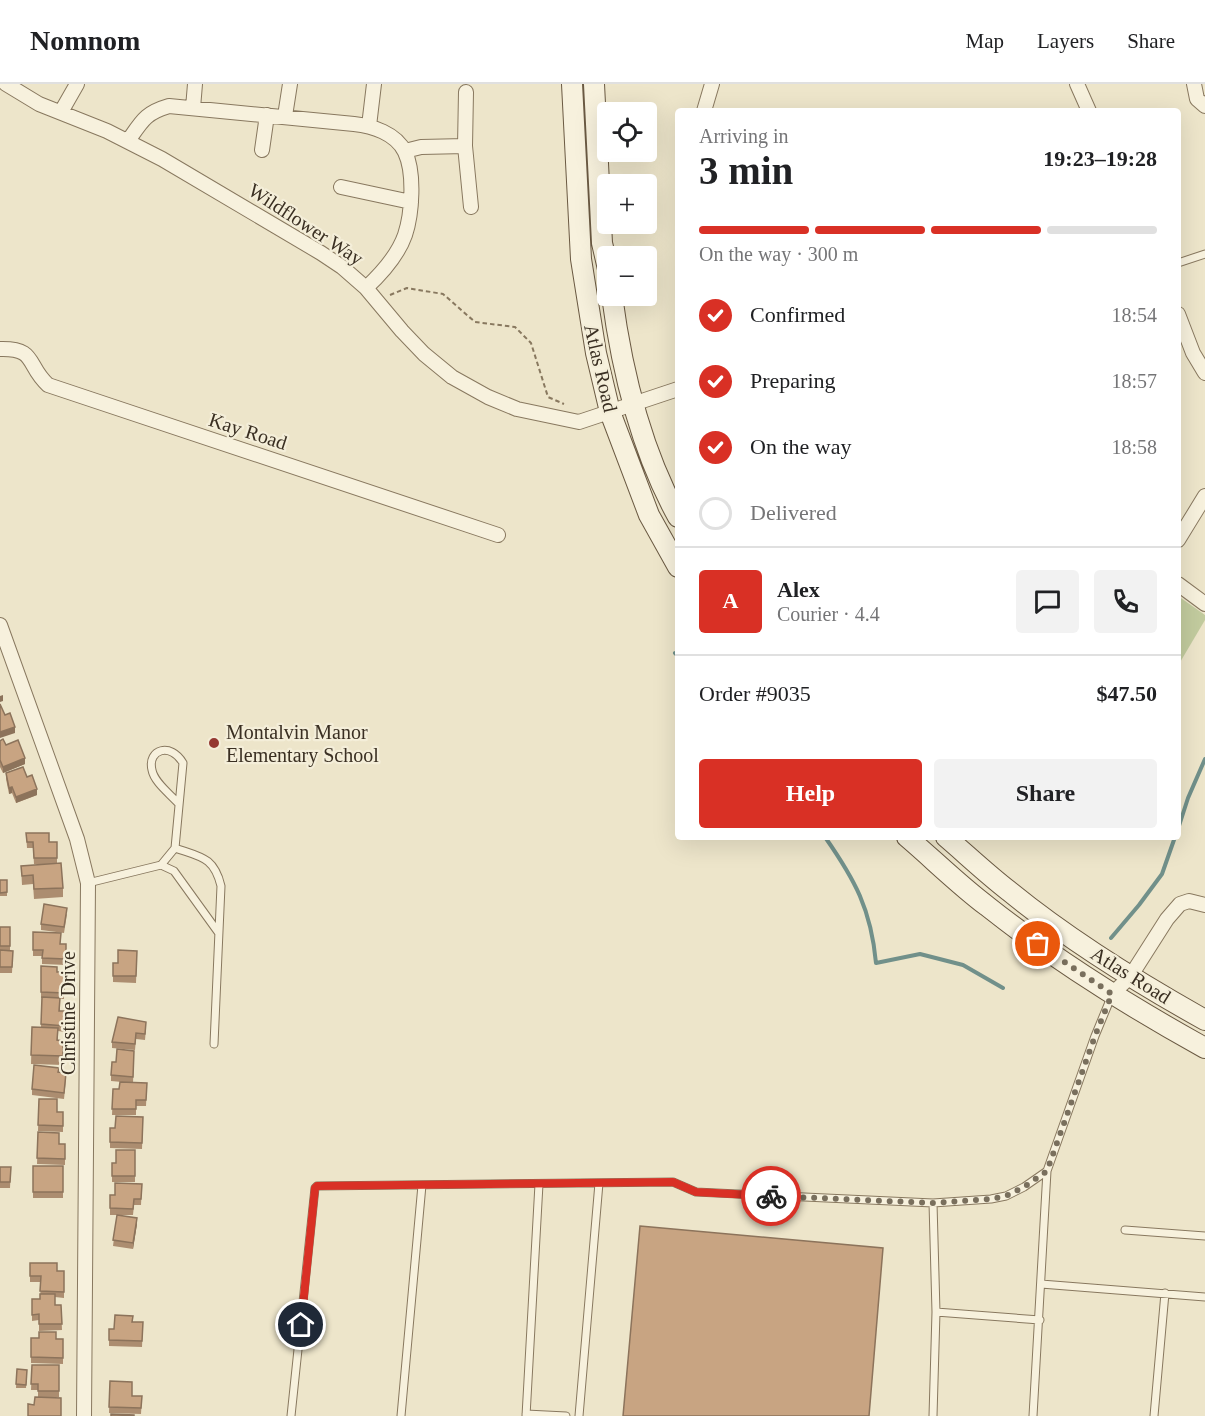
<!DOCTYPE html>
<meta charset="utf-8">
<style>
body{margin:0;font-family:Georgia,serif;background:#f2f2f2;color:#202124;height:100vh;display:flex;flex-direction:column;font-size:22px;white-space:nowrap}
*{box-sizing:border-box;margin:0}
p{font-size:20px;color:#757577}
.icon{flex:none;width:33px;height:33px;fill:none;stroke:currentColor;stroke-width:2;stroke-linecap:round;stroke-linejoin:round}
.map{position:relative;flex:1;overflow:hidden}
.drawer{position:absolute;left:675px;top:24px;width:506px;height:732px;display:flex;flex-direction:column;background:#fff;border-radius:6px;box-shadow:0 6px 24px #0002}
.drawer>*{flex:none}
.controls{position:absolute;left:597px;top:18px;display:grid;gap:12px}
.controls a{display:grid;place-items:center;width:60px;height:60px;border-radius:6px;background:#fff;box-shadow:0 6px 24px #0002;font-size:30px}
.pin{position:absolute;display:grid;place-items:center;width:51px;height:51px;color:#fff;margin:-26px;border:3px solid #fff;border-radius:50%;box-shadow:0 2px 6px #0007}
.courier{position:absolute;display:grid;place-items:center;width:60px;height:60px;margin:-30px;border:4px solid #d93025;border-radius:50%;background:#fff;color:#222;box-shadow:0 2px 8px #0007}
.overview em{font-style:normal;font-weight:700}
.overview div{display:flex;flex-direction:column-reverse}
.overview{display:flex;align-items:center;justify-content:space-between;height:102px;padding:0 24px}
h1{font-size:39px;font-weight:700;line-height:45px}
.bar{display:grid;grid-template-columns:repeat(4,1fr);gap:9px 6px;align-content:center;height:72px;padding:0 24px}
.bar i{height:8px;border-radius:4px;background:#e0e0e0}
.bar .active{background:#d93025}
.bar p{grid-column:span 4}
.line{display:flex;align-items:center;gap:15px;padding:0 24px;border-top:2px solid #e0e0e0}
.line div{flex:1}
.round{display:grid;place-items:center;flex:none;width:63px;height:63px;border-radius:6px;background:#f2f2f2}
ol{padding:0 24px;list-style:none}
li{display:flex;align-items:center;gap:18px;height:66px}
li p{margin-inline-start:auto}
li .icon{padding:6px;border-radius:50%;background:#d93025;color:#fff;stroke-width:4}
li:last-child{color:#757577}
li i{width:33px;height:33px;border:3px solid #e0e0e0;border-radius:50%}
.button{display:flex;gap:12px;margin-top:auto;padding:12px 24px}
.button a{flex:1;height:69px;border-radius:6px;background:#d93025;color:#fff;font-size:24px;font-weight:700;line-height:69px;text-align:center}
.button a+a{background:#f2f2f2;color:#202124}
header{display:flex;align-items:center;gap:36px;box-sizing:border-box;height:84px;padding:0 30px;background:#fff;border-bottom:2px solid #e0e0e0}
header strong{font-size:28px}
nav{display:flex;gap:33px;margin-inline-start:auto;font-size:21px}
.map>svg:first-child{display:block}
</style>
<header>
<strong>Nomnom</strong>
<nav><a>Map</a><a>Layers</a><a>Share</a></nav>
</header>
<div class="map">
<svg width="1205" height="1332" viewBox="0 0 1205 1332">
<rect width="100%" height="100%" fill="#ede5ca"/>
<path fill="#c2cb9e" d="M1178,512l27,19v5l-26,44 -1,-1z"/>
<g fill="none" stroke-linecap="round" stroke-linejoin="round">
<path stroke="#71908a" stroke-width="4" d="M675,569l3,3
M1178,745l10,-31 17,-39
M825,753c30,43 46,72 51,126l44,-9 43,11 40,23
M1111,854l28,-33 23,-31 13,-37"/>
<defs>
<path id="lane" d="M1178,179l27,-9
M175,764l8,-85c-12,-21 -36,-14 -31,7 2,12 18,24 26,33
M161,781l13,6 44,61
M88,799l73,-18 14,-17c26,9 39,9 46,38l-7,158
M1125,1146l80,6
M1041,1200l164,13
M936,1228l104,8
M526,1330l40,2
M291,1332l24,-228 2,-2 356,-4 23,10 237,11
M401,1332l21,-231
M526,1332l13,-232
M579,1332l20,-233
M933,1332l3,-104 -3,-109 58,-4 15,-3 18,-9 23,-16 48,-135 17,-41
M1033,1332l14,-245
M1154,1332l11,-123"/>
<path id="street" d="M6,0l33,20 68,27 55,28 159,94 21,14 24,21 36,43 22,23 28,23 36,20 29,12 62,13 99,-33
M1077,0l12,27
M1194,0l3,15 8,7
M466,8l-1,54 6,61
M193,24l2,-24
M704,27l8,-27
M61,28l16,-28
M285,32l5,-32
M369,42l5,-42
M128,57c14,-20 17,-28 41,-35l185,18c18,2 42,9 51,28 10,21 7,62 0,83 -7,20 -24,39 -39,53
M262,66l5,-35
M405,67l16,-4 44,-1
M341,103l70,15
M1178,230l15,39 12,20
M0,265c37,-1 26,16 48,36l450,150
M1178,456l27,-44
M1178,500l27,20
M0,541l77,214 11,44 -4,533
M1112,910l18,-17 37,-58 13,-15 9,-3 16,4"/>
<path id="secondary" d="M572,0l9,175 15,94 14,59 39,103 29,52
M594,0l8,159 6,26
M612,212c10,76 29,154 66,221
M907,753c27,23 52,48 80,69 68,54 142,100 218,142
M946,753c21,18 41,37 63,54 60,49 128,91 196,129"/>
</defs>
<use href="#lane" stroke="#88785f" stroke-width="9"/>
<use href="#street" stroke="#88785f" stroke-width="16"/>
<use href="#secondary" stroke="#6a5942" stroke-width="22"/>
<path stroke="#88785f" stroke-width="2" stroke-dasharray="4.5 3" stroke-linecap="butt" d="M390,211l17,-7 36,6 32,28 40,5 16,16 17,54 16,7"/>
<use href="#lane" stroke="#f7f1dd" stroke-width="7"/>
<use href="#street" stroke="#f7f1dd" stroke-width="14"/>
<use href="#secondary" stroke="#f7f1dd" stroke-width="20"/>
</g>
<path fill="#ac8d70" d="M0,657l6,4 19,19 -22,9 -3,-6z
M6,689l21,4 10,18 -21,8 -4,-10 -3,1 -3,-15z
M26,749l23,9h8v21l6,25v9l-29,2 -1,-15 -11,1 -1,-19 30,-2h-17l-1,-16h-6z
M0,796h7v16h-7z
M67,830l-3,19 -23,-3v-6z
M0,843h10v24h3l-1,22h-12z
M33,848l27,12h6v21l-24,-1v-8h-9z
M137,867l-1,32 -23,-1v-19h5z
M41,882l16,6h7v27h-4v12h6l-1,21 -7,-1v9l5,1v24l-32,-1 1,-37h9l1,-29h-1z
M146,944l-1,12 -9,-1 -1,11 -23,-2v-6z
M134,973l-1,26 -22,-2v-6l5,-13z
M59,988l7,7 -2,20 -32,-4v-6z
M147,999l-1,23h-10v9h-24l1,-26h6z
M39,1015l18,13h6v20l-25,-1z
M143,1033l-1,32 -32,-1v-20h5z
M38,1048l21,12h6v21l-28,-1z
M135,1066v32h-23v-19h4z
M33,1082h30v32h-30z
M0,1083h11l-1,21h-10z
M142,1100l-1,21h-7l-1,10h-15l19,9 -4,25 -20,-3 4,-31h-7v-7l5,-13z
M30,1179l27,8h7v27l-9,-1v8h6l1,25 -23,1v-11l-7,1v-22h8l1,-17h-11z
M132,1238h11l-1,25 -33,-1v-17h5z
M31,1254l32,1v25l-32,-1z
M32,1281h27v32h-21v-7h-7z
M17,1285l10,1 -1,18h-10z
M110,1297l22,15h10l-1,18 -32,-1z"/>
<path fill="#8c735b" d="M3,611v6l-3,1v-6z
M15,643v6l-15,5v-6z
M25,674v6l-22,9v-6z
M12,703v6l-3,1v-6z
M37,705v6l-21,8v-6z
M137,1134v6l-4,25v-6z"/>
<path fill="#c8a482" stroke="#8c735b" stroke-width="1.5" d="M0,620l5,11 5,-2 5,14 -15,5z
M3,655l3,6 12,-5 7,18 -22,9 -3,-7v-19z
M23,683l4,10 5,-2 5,14 -21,8 -4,-10 -3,1 -3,-15z
M26,749h23v9h8v16h-23l-1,-16h-6z
M61,779l2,25 -29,1 -1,-14 -11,1 -1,-10z
M0,796h7v12l-7,1z
M44,820l23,4 -3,19 -23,-3z
M0,843h10v19h-10z
M33,848l28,1 -1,11h6v15l-24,-1 1,-8h-10z
M0,866l13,1 -1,16h-12z
M118,866l19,1 -1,25h-23v-13h5z
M41,882l16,1v5h7v21l-23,-1z
M42,913l18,1 -1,13h7l-1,15 -24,-2z
M118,933l28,5 -1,12 -9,-1 -1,11 -23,-2z
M32,943l26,1 -1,12 6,1v15l-32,-1z
M117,965l17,2 -1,26 -22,-2 1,-13h4z
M34,981l25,3 -1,4 8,1 -2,20 -32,-4z
M120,998l27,1 -1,17h-10v9h-24l1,-20h6z
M39,1015h18v13h6v14l-25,-1z
M116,1032l27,1 -1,26 -32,-1v-14h5z
M38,1048l21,1v11h6v15l-28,-1z
M116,1066h19v26h-23v-13h4z
M33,1082h30v26h-30z
M0,1083h11l-1,15h-10z
M115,1099l27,1 -1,15h-7l-1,10 -23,-1v-13h5z
M117,1131l20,3 -4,25 -20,-3z
M640,1142l243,22 -14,168h-246z
M30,1179h27v8h7v21l-24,-1 1,-15h-11z
M40,1210h15v11h6l1,19h-23v-10l-7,1v-16h8z
M115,1231l18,1 -1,6h11l-1,19 -33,-1v-11h5z
M39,1248h17v7h7v19l-32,-1v-19h8z
M32,1281h27v26h-21v-7h-7z
M17,1285l10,1 -1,15 -10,-1z
M110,1297l22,1v14h10l-1,12 -32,-1z
M35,1313l26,1v18h-33v-12l6,1z
M111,1330l23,1v1h-23z"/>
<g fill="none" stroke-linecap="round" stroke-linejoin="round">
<path stroke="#796f5d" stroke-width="6" stroke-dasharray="0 10.8" d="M771,1112l162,7 58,-4 15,-3 18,-9 23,-16 48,-135 17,-42 -74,-50"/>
<path stroke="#d93025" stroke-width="8" d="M301,1241l14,-137 2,-2 356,-4 23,10 75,4"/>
</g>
<circle fill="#943832" stroke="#f4eed9" stroke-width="2" cx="214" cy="659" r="6"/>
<g text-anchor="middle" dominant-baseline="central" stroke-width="4.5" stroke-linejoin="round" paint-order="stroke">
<g font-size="20" fill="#3a2f22" stroke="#f4eed9">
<text transform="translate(306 140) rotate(33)">Wildflower Way</text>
<text transform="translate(601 284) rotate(77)">Atlas Road</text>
<text transform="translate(248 347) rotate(18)">Kay Road</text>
<text transform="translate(1131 891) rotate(32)">Atlas Road</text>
<text transform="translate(68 929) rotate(-90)">Christine Drive</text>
</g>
<g font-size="20" fill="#3a2f22" stroke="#f4eed9" text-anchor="start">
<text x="226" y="648">Montalvin Manor<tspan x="226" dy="23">Elementary School</tspan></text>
</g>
</g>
</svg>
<div class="controls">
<a><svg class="icon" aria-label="locate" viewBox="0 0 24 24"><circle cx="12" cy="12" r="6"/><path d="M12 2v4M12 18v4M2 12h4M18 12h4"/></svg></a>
<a>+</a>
<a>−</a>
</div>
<div class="pin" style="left:1038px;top:860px;background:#ea580c"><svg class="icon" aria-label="bag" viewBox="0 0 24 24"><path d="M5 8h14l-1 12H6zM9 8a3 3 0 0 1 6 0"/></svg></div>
<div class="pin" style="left:301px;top:1241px;background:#1f2937"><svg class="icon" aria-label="home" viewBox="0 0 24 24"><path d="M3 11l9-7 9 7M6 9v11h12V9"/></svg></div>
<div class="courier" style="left:771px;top:1112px"><svg class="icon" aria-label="bike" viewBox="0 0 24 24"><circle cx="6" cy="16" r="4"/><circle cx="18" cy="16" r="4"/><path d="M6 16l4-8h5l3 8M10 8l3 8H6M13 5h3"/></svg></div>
<section class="drawer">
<div class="overview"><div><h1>3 min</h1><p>Arriving in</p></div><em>19:23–19:28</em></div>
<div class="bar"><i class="active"></i><i class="active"></i><i class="active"></i><i></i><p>On the way · 300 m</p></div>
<ol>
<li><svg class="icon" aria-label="check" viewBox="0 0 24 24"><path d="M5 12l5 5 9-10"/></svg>Confirmed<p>18:54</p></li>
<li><svg class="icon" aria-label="check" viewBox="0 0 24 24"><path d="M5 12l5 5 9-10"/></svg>Preparing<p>18:57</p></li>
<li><svg class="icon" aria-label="check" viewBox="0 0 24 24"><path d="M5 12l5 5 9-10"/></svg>On the way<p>18:58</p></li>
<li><i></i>Delivered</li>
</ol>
<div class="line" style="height:108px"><b class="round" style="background:#d93025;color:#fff">A</b><div><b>Alex</b><p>Courier · 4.4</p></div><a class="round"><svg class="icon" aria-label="chat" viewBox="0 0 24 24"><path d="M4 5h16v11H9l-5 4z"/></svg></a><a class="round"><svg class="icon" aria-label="phone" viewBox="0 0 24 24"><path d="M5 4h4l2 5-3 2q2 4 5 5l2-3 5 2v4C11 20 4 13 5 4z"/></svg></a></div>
<div class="line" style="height:78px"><div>Order #9035</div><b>$47.50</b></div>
<div class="button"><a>Help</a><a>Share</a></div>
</section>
</div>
